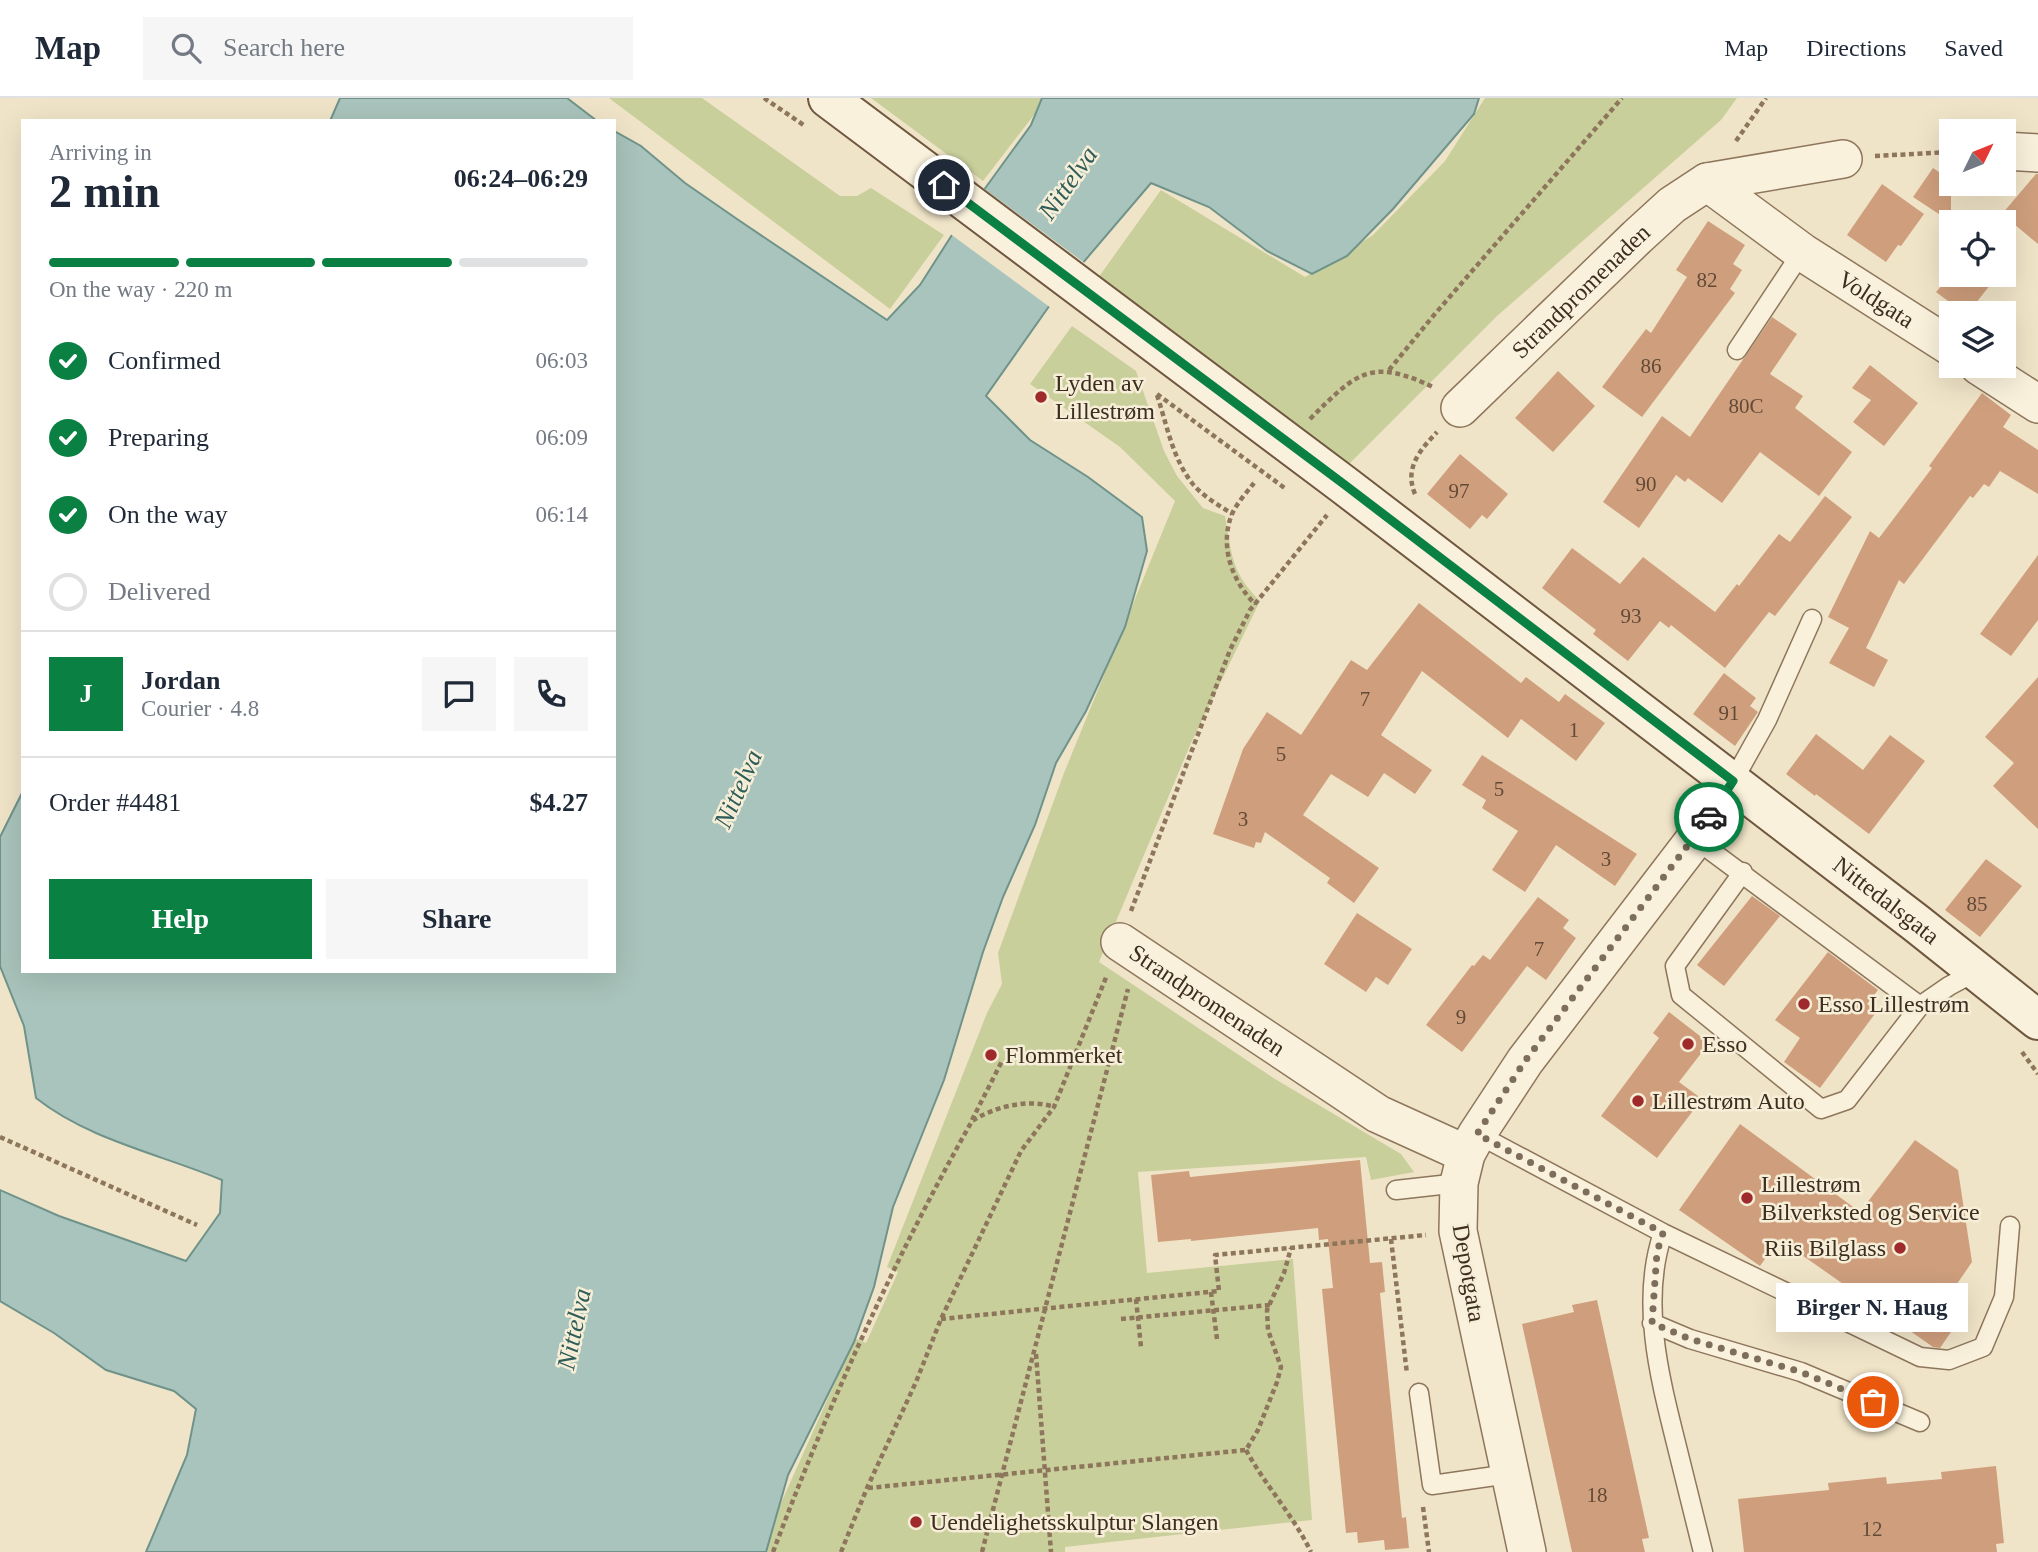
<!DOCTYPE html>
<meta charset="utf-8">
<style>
body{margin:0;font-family:Georgia,serif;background:#f6f6f7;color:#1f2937;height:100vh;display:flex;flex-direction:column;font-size:26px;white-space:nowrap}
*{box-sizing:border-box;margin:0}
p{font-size:23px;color:#747a83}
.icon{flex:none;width:38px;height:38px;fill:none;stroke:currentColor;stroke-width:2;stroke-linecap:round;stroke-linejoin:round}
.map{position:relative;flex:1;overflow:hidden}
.details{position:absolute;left:21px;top:21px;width:595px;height:854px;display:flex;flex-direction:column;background:#fff;border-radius:0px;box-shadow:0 7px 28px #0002}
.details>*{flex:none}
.needle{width:46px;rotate:47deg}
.fabs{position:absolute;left:1939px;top:21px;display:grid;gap:14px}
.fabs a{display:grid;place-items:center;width:77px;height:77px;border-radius:0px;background:#fff;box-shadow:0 7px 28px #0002;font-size:35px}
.pin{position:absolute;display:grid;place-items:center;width:60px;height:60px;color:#fff;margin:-30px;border:4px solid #fff;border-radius:50%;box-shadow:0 2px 7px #0007}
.courier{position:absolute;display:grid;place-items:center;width:70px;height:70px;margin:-35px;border:5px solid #0b8043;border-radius:50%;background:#fff;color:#222;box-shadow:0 2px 9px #0007}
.bubble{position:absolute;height:49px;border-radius:0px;background:#fff;box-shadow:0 7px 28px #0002;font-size:23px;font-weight:700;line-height:49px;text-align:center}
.summary em{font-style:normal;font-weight:700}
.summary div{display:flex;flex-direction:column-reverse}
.summary{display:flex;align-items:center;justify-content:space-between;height:119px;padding:0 28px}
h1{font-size:46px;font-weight:700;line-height:52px}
.bar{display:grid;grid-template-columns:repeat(4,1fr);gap:10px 7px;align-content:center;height:84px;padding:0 28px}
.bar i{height:9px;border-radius:5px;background:#e0e1e3}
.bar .selected{background:#0b8043}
.bar p{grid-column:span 4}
.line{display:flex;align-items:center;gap:18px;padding:0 28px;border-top:2px solid #e0e1e3}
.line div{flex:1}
.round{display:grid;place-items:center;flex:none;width:74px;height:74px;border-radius:0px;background:#f6f6f7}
ol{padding:0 28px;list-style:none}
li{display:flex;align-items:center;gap:21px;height:77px}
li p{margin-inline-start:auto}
li .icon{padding:7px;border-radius:50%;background:#0b8043;color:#fff;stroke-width:4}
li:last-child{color:#747a83}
li i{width:38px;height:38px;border:4px solid #e0e1e3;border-radius:50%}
.primary-button{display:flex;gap:14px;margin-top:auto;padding:14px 28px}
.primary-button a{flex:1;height:80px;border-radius:0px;background:#0b8043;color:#fff;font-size:28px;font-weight:700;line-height:80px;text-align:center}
.primary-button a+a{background:#f6f6f7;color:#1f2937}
header{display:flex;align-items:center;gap:42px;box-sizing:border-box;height:98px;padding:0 35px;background:#fff;border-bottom:2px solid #e0e1e3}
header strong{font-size:33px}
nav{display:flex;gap:38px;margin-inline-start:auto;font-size:24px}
.search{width:490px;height:63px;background:#f6f6f7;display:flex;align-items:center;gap:18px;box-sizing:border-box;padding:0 24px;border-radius:0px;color:#747a83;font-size:26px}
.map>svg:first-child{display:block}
</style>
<header>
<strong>Map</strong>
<div class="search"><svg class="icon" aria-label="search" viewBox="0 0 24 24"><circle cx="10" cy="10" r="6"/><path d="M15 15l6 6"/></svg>Search here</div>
<nav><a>Map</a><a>Directions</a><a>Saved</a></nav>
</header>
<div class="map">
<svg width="2038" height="1454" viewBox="0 0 2038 1454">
<rect width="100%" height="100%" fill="#f0e4c8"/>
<path fill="#c9cf9b" d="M609,0h93l138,98h17l14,-8 73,47 -54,74z
M871,0h176l-64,83z
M1485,0h252l-16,22 -224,196 -158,158 -246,-189 68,-95 144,87 68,-42 72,-74z
M1072,228l64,45 28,80 13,25 26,32 22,8c7,39 6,56 35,85l-69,142 -92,219 176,117 126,75 13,18 -43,8 -5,-23 -228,15 9,101 146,-14 19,261 -247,27v5h-306l96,-214 11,5 32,-71 -11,-5 100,-254 15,-29 -4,-31 66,-180 111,-272 -55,-54 -90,-63z"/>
<path fill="#a9c4bc" stroke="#6f938a" stroke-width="2" d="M340,0h227l30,23h-267z
M1042,0h437l-5,16 -81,95 -46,47 -35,18 -45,-23 -58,-44 -58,-24 -87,102 -78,111 44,44 58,37 54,40 5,34 -22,76 -39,84 -30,52 -21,62 -32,72 -20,55 -39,128 -51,127 -19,80 -20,55 -66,133 -22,77h-620l41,-97 9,-46 -22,-18 -68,-21 -52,-37 -54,-32v-111l59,26 127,45 34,-48 2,-33c-62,-26 -133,-40 -186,-82l-12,-72 -24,-60v-129l23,-46v180h591v-840l27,15 44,37 52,36 150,101 33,-35 37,-58 74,-102z"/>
<path fill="#f0e4c8" d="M982,89l104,77 -35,44 -102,-75z"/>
<path fill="#cf9f7d" d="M1933,70l18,12v42l-38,-25z
M2036,76h2v70l-36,-30z
M1882,86l42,30 -23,32 -3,-1 -12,17 -39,-27z
M1708,123l37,24 -12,19 9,6 -12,19 5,4 -93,124 -40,-30 44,-58 5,4 36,-56 -11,-7z
M1951,177h47l-30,38h-4l-28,-21z
M1772,219l25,17 -27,40 33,22 -8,12 57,44 -33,44 -59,-44 -38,51 -34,-25 -3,4 -9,-7 -37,53 -36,-26 59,-86 28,21z
M1870,267l48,38 -34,43 -31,-24 18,-22 -19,-12z
M1558,273l37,35 -42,46 -38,-34z
M1982,295l29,22 -8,12 35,23v44l-38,-23 -11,16 -5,-3 -11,14 -3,-2 -66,88 -5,-4 -33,68 22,12 -14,27 -45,-24 20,-35 -21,-11 42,-86 9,7 53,-70 -3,-2z
M1460,356l48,40 -21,25 -5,-4 -12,14 -43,-35z
M1825,398l27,21 -77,99 -6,-4 -44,56 -54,-43 -2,3 -9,-7 -32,40 -35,-27 3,-4 -54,-42 30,-40 48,36 23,-27 72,55 22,-28 2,2 40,-52 11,8z
M2038,457v65l-27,36 -31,-22z
M1419,505l102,80 5,-6 33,25 6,-8 40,29 -29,38 -55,-42 -13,19 -86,-67 -41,64 51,35 -17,24 -31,-21 -16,24 -37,-23 -28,41 76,53 -25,35 -27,-20 3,-5 -65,-46 -4,11 -5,-1 -2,6 -41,-14 30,-85 24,-37 34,23 50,-75 16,10z
M1724,575l32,25 -6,8 8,6 -23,34 -42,-32z
M2038,579v152l-45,-43 21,-23 -29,-26z
M1816,636l47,36 27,-35 35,26 -56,73 -53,-40 -1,2 -29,-22z
M1482,657l155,99 -22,32 -59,-41 -31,47 -33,-22 26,-39 -36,-23 4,-8 -24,-15z
M1986,761l36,27 -42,51 -35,-27z
M1752,798l28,20 -56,70 -27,-21z
M1538,799l31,23 -6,8 13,10 -30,42 -19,-14 -65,86 -36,-27 46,-60 2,1 9,-11 7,5z
M1357,815l55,36 -24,36 -12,-8 -10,15 -42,-28z
M1828,854l50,38 -11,14 10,7 -57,77 -36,-26 16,-24 -25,-18z
M1669,914l40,31 -30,39 23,17 -45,59 -56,-42 58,-78 -6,-5z
M1740,1026l120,88 55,-72 43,30 14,92 -24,35 18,13 -26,38 -7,-1 -154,-108 -19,27 -81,-56z
M1360,1062l10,103 12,-1 3,30 -5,1 22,225 4,-1 3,31 -24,2 -1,-10 -26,3 -1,-11 -11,1 -24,-244 11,-1 -5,-49 -9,1 -1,-12 -127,13v-2l-33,3 -7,-67 38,-4 1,6z
M1597,1202l52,238 -7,1 3,13h-73l-50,-228 52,-12 -2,-7z
M1996,1368l8,77 -8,1 1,8h-253l-6,-53 91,-9 -1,-7 58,-6 1,7 55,-5 -1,-7z"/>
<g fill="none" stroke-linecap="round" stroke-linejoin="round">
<defs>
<path id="service" d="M1737,252l65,-98
M1733,683l34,-61 45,-101
M1695,741l225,167 29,-20 28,-15
M1743,774l-68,94 6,29 140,114 26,-9 73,-94
M1477,1036l186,99 257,124 29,3 34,-13 21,-50 6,-71
M1396,1092l63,-7
M1663,1135c-23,68 -4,142 13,210 9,36 18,73 27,109
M1652,1225l38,16 111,33 119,50
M1419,1295l13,92 77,-11"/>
<g id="minor">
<path d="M2004,53l34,2"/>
<path id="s1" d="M1707,84l95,70 149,95"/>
<path d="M1979,268l59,38"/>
<path id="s2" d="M1460,310l177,-171 35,-32 35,-23 136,-23"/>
<path id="s3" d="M1120,844l258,172 88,40"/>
<path d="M1527,1454l-69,-321 1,-48 7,-29 11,-20 48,-73 170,-222 38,-58"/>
</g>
<g id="secondary">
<path id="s4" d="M828,0l516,387 572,438 122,97"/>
</g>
</defs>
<use href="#service" stroke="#8d765c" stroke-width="21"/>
<use href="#minor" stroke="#8d765c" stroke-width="40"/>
<use href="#secondary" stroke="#6f573f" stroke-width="42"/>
<path stroke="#8d765c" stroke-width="4.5" stroke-dasharray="5 3.5" stroke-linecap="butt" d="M764,0l41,28
M1736,43l30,-43
M1875,58l76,-4
M1389,272l45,-55 188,-217
M1157,296l129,95
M1157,297c10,30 15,62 35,88 10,13 27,22 40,31
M1310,321c47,-47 61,-62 125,-31
M1254,385c-7,9 -17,20 -22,31 -13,32 0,67 23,90
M1415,396c-11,-26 5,-44 22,-62
M1131,813l99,-261 20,-40 77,-95
M2022,954l16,22
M972,1022l30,-59
M0,1039l197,88
M1391,1141l16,135
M1211,1194l6,47
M1136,1201l5,48
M941,1221l278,-28 -4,-36 211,-20
M1121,1221l149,-14
M1036,1256l15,198
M1246,1352c19,35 47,65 65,102
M868,1390l378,-38 12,-20 19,-48 4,-15 -13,-37 -1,-20 17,-37 7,-25
M1423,1409l6,45
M773,1454c56,-148 121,-293 199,-431 22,-14 56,-23 82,-14
M841,1454l26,-64 49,-106 25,-63 80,-168 33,-44 53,-132
M982,1454l146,-563"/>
<use href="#service" stroke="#faf1dc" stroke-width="18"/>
<use href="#minor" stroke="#faf1dc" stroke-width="37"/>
<use href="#secondary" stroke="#faf1dc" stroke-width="38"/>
</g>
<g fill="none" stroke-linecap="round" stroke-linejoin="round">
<path stroke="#7c6e5b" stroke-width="7" stroke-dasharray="0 12.6" d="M1709,719l-184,244 -48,73 186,99 -6,19 -5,71 38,16 111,33 72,30"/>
<path stroke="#0b8043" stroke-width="9" d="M944,87l401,300 388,296 -24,36"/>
</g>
<g fill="#9e2a2b" stroke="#f7eed8" stroke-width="2.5">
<circle cx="1041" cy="299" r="7"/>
<circle cx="1804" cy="906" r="7"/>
<circle cx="1688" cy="946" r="7"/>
<circle cx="991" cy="957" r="7"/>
<circle cx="1638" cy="1003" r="7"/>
<circle cx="1747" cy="1100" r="7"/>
<circle cx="1900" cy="1150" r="7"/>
<circle cx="916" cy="1424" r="7"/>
</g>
<g text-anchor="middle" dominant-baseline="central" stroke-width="5" stroke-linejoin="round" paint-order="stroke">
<g font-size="21" fill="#624a37">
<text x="1707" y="182">82</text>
<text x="1651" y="268">86</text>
<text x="1746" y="308">80C</text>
<text x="1646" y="386">90</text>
<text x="1459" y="393">97</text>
<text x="1631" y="518">93</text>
<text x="1365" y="601">7</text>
<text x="1729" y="615">91</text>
<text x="1574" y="632">1</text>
<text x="1281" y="656">5</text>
<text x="1499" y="691">5</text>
<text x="1243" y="721">3</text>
<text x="1606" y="761">3</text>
<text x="1977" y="806">85</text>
<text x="1539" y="851">7</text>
<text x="1461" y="919">9</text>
<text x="1597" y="1397">18</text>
<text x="1872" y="1431">12</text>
</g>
<g font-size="24" fill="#3d2e20" stroke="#f7eed8">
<text stroke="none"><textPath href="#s2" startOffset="168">Strandpromenaden</textPath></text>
<text stroke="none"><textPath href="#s1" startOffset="206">Voldgata</textPath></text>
<text stroke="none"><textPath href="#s4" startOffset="1328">Nittedalsgata</textPath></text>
<text stroke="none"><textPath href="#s3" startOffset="105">Strandpromenaden</textPath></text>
<text transform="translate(1469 1175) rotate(80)">Depotgata</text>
</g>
<g font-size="24" fill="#3d2e20" stroke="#f7eed8" text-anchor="start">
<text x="1055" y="285">Lyden av<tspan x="1055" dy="28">Lillestrøm</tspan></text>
<text x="1818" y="906">Esso Lillestrøm</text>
<text x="1702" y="946">Esso</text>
<text x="1005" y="957">Flommerket</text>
<text x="1652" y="1003">Lillestrøm Auto</text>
<text x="1761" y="1086">Lillestrøm<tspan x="1761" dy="28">Bilverksted og Service</tspan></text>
<text x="1886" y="1150" text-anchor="end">Riis Bilglass</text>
<text x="930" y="1424">Uendelighetsskulptur Slangen</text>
</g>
<g font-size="26" font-style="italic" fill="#2f5d5a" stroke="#f7eed8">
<text transform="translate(1068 85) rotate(-55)">Nittelva</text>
<text transform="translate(738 691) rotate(-66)">Nittelva</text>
<text transform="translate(574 1231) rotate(-78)">Nittelva</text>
</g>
</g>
</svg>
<div class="fabs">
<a><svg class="needle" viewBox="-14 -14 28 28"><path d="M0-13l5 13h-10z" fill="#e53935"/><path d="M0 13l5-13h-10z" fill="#747a83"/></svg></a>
<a><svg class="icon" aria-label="locate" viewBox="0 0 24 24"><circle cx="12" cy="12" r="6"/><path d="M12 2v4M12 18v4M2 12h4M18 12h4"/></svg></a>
<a><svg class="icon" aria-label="layers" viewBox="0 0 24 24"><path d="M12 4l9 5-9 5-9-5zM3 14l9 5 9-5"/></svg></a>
</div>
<div class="pin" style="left:1873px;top:1304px;background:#ea580c"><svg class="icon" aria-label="bag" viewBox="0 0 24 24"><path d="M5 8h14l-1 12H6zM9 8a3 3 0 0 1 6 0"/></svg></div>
<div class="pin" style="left:944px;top:87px;background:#1f2937"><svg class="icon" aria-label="home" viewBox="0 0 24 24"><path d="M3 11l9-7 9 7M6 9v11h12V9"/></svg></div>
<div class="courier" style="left:1709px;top:719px"><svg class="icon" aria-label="car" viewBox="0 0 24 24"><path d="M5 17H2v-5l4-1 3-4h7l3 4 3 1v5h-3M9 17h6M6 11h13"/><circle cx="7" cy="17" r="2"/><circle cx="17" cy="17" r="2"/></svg></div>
<div class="bubble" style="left:1776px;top:1185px;width:192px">Birger N. Haug</div>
<section class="details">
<div class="summary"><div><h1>2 min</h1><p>Arriving in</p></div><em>06:24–06:29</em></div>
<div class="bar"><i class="selected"></i><i class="selected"></i><i class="selected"></i><i></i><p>On the way · 220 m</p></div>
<ol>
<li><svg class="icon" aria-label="check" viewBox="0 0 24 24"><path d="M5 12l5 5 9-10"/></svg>Confirmed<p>06:03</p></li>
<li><svg class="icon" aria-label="check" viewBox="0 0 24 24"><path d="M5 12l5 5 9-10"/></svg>Preparing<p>06:09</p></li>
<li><svg class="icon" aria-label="check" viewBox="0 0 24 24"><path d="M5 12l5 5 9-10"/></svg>On the way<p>06:14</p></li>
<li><i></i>Delivered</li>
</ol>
<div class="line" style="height:126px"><b class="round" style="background:#0b8043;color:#fff">J</b><div><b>Jordan</b><p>Courier · 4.8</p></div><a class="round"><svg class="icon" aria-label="chat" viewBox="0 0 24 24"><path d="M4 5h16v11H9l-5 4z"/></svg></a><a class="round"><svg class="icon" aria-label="phone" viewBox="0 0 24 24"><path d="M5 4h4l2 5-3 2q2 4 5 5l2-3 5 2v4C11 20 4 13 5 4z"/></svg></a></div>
<div class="line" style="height:91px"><div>Order #4481</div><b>$4.27</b></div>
<div class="primary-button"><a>Help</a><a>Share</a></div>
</section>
</div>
